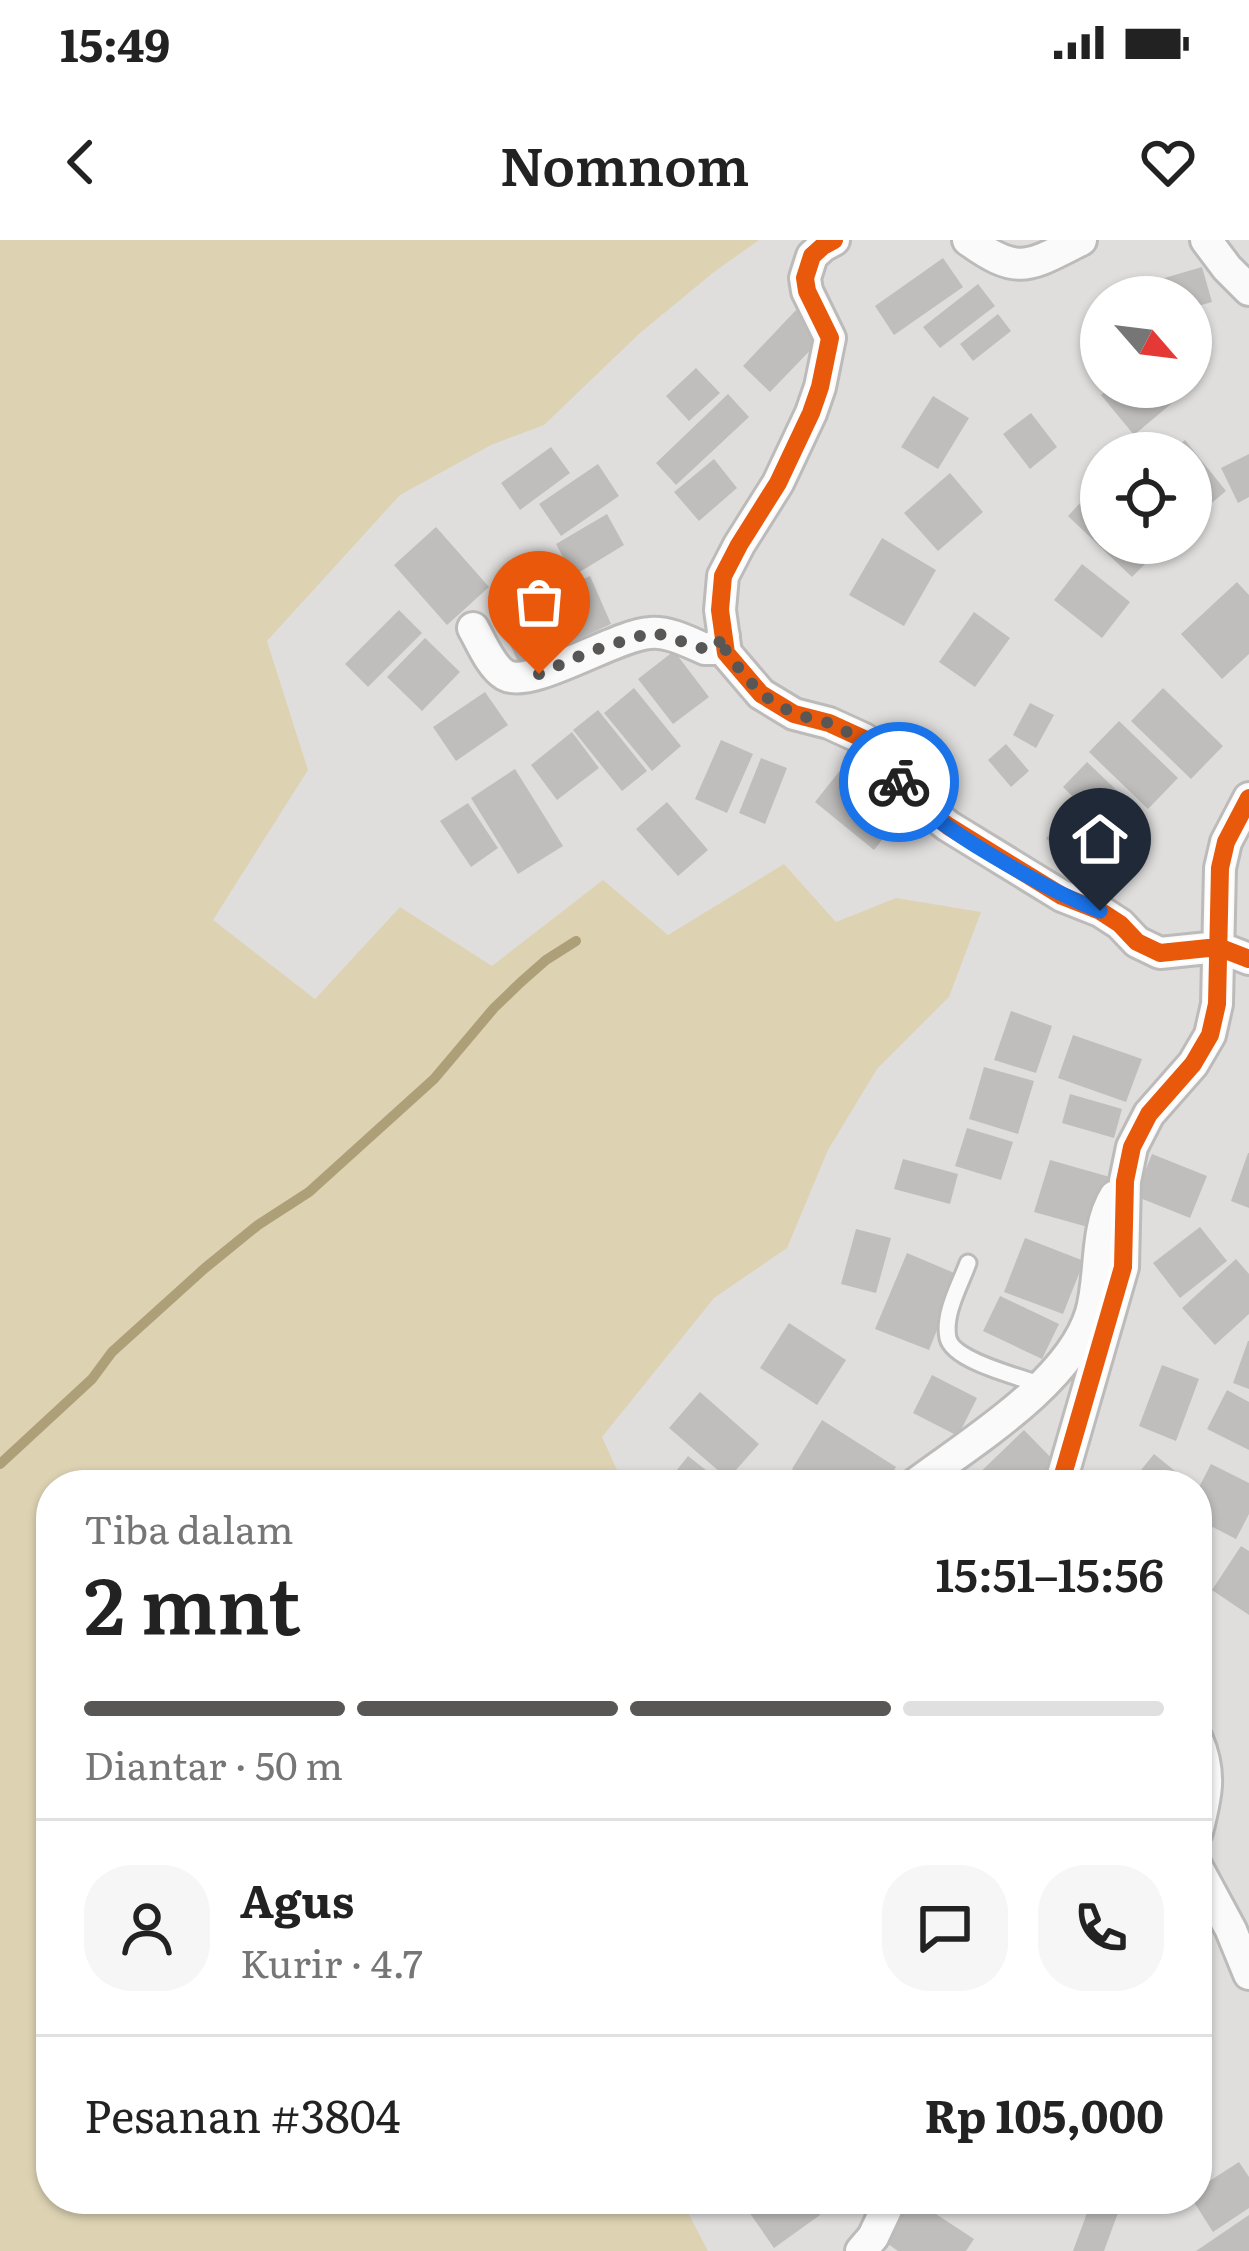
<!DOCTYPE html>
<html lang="id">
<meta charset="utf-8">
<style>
body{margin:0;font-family:Literata,serif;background:#f6f6f6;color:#222;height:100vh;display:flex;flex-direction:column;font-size:45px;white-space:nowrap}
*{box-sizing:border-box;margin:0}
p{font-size:39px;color:#767676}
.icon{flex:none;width:66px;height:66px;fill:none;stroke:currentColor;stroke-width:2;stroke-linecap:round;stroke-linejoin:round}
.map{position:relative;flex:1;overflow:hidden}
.side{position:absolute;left:36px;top:1230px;width:1176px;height:744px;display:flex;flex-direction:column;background:#fff;border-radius:48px;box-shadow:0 3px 9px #0004}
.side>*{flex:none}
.needle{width:78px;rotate:118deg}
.fabs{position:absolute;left:1080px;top:36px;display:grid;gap:24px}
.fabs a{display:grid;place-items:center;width:132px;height:132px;border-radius:50%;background:#fff;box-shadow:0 3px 9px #0004;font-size:60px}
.pin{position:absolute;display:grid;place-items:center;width:102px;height:102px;color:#fff;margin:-123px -51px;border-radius:50% 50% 50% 0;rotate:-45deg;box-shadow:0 0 12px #0007}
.pin .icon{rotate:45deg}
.courier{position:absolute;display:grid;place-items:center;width:120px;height:120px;margin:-60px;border:9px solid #1a73e8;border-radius:50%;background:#fff;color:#222;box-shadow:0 3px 15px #0007}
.overview em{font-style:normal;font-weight:600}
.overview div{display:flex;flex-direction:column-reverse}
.overview{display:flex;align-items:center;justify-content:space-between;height:204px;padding:0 48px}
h1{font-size:78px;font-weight:600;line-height:90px}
.bar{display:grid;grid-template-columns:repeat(4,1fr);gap:18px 12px;align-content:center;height:144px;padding:0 48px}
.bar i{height:15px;border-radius:9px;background:#e0e0e0}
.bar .on{background:#585756}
.bar p{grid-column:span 4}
.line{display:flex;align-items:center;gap:30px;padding:0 48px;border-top:3px solid #e0e0e0}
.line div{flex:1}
.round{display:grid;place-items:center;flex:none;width:126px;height:126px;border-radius:48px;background:#f6f6f6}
.status{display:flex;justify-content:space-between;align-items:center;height:84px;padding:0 60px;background:#fff;direction:ltr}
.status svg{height:33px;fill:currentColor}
header{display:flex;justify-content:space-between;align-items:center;height:156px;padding:0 48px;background:#fff;font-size:54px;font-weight:600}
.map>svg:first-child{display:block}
</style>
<div class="status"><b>15:49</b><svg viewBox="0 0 49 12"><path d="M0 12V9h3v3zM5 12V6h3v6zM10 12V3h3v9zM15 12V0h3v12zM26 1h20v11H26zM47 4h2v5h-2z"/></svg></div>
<header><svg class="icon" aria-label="back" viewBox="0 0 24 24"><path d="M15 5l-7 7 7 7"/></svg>Nomnom<svg class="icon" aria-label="heart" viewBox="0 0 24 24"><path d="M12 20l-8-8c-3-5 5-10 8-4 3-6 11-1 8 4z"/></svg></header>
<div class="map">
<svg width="1249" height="2011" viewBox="0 0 1249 2011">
<rect width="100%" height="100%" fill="#dfdedd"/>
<path fill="#ddd3b3" d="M0,0h759l-45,32 -74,61 -96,92 -53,20 -91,50 -133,146 41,129 -95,150 102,79 85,-92 92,59 111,-86 65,55 116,-71 52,58 60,-24 85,14 -32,85 -72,72 -49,81 -41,98 -73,50 -112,139 22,48h-573v714h630l27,52h-708z"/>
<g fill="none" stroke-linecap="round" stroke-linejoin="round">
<path stroke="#ada078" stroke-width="10" d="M0,1224l92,-85 20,-27 93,-84 53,-43 51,-33 125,-113 60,-71 27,-26 25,-22 30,-19"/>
</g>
<path fill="#bfbebd" d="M943,18l20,29 -69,48 -19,-29z
M1202,27l10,35 -21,6v-11h-51l-3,-11z
M978,44l17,22 -55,42 -17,-21z
M796,70l28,26 -54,56 -27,-26z
M998,74l13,17 -38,30 -13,-17z
M696,128l24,25 -31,28 -23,-25z
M1111,147h59l8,11 -44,37 -33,-40z
M728,154l21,23 -73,68 -20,-22z
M933,156l36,22 -31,51 -37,-22z
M1031,173l26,34 -27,22 -27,-35z
M1185,200l41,51 -35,29v-67h-22z
M551,207l19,26 -50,37 -19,-27z
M1249,214v43l-11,6 -17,-35z
M714,219l23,29 -38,33 -25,-29z
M598,224l21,32 -58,40 -22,-32z
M950,233l33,39 -45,39 -34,-38z
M1082,261l19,19v23h65l-34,34 -64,-61z
M607,274l17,31 -51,31 -17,-32z
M436,287l53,60 -42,38 -53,-60z
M882,298l54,32 -32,56 -55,-31z
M1082,324l48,38 -28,36 -48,-38z
M590,336l21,48 -48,22 -21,-48z
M1237,342l12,13v59l-27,25 -41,-45z
M532,357l26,56 -36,17 -26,-55z
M399,370l23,23 -54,54 -23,-23z
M974,372l36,26 -35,49 -36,-25z
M425,398l35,34 -38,39 -35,-34z
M674,411l35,46 -36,27 -35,-45z
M634,448l47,58 -29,25 -48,-58z
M1163,448l60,58 -32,33 -60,-58z
M485,452l23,33 -52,36 -23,-34z
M1030,463l24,12 -18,33 -23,-13z
M598,470l49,61 -25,20 -49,-61z
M1119,481l59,57 -30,31 -59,-57z
M572,492l27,36 -42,32 -26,-35z
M721,500l32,14 -26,59 -32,-14z
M1006,504l23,27 -18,16 -23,-27z
M761,518l26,10 -22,56 -26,-11z
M1087,522l44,42 -25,25 -43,-42z
M842,528l59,48 -27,34 -59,-48z
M515,529l48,77 -45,28 -47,-76z
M667,562l41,48 -30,26 -42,-47z
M468,563l30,45 -27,19 -31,-46z
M1077,571l47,51 -31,29 -47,-53z
M1011,771l41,15 -16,47 -42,-13z
M1073,795l69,24 -16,43 -68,-24z
M984,827l50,14 -16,53 -49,-15z
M1070,854l52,15 -8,29 -52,-15z
M967,888l46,14 -12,38 -46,-14z
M1248,913h1v55l-18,-7z
M1152,914l55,22 -17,42 -55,-22z
M903,919l55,15 -8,30 -56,-15z
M1050,920l60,17 -15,52 -61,-17z
M1200,987l27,34 -47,37 -27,-35z
M856,989l35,9 -15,55 -35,-9z
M1025,998l59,23 -21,53 -59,-22z
M907,1013l52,22 -30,75 -54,-21z
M1236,1019l13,15v40l-34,31 -33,-37z
M1000,1056l59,28 -17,35 -59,-28z
M789,1083l57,37 -29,45 -57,-37z
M1248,1101h1v48l-16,-6z
M1162,1125l37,14 -23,62 -37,-15z
M932,1135l45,23 -19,38 -45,-23z
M1227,1150l22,12v48l-42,-21z
M700,1152l59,52 -31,35 -59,-51z
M822,1180l74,47 -11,18h-68l-25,-16z
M1024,1190l36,37 -19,18h-74z
M1154,1214l32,26 -4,5h-53z
M688,1216l37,29h-60z
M1211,1224l38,19v31l-13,25 -39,-20v-28z
M738,1233l14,12h-24z
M1241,1306l8,5v64l-37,-25z
M1239,1922l10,15v31l-36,24 -21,-33h5v-10z
M740,1959h69l11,16 -46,33z
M907,1959h6l61,40 -8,12h-68l-17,-12z
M964,1959h35l-10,15z
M1069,1959h54l-19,52h-31l14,-38 -21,-8z
M1249,1975v36h-53z"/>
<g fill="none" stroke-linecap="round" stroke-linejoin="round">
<defs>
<path id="service" d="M968,1023c-8,22 -25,51 -20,75 5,23 72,39 94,47"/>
<path id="minor" d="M834,0l-11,6 -11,10 -7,22 2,13 23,47 -10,49 -9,26 -33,70 -39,62 -16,31 -3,34 6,43 35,41 33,20 35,9 35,16 22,25 20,29 42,33 114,70 38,15 20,13 17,18 23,11 58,-6 31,12
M968,0c51,37 61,26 113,0
M1206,0l21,28 22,22
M473,388c8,14 18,39 32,47 26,15 110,-40 145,-42 18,-2 39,9 55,16h9l10,-13
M914,1245c56,-42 156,-102 177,-172 11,-38 3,-83 24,-117
M1060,1245l63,-218 2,-86 7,-34 17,-33 44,-50 17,-29 7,-31 3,-136 6,-26 23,-44
M1197,1499c15,34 9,58 0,93
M1197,1627l34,63 18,44
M861,2011l12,-14 18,-38"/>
</defs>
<use href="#service" stroke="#bcbbba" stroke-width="21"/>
<use href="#minor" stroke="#bcbbba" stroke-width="36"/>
<use href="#service" stroke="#fafafa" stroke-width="15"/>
<use href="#minor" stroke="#fafafa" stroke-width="30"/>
<defs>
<path id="cycleway" d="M834,0l-11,6 -11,10 -7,22 2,13 23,47 -10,49 -9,26 -33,70 -39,62 -16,31 -3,34 6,43 35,41 33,20 35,9 35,16 22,25 20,29 42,33 114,70 38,15 20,13 17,18 23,11 58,-6 31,12
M1060,1245l63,-218 2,-86 7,-34 17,-33 44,-50 17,-29 7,-31 3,-136 6,-26 23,-44"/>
</defs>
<use href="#cycleway" stroke="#fff" stroke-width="26"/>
<use href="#cycleway" stroke="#e8590c" stroke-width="18"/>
</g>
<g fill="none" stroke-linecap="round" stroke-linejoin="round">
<path stroke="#585756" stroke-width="12" stroke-dasharray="0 21.6" d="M539,434l52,-23 62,-19 52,17h9l10,-13 2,17 35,41 33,20 35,9 34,17 23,24 13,18"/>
<path stroke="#1a73e8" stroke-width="15" d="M899,542c29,44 150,108 201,129"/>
</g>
</svg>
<div class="fabs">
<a><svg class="needle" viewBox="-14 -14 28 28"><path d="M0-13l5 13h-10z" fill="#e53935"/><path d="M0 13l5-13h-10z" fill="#767676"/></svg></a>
<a><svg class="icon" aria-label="locate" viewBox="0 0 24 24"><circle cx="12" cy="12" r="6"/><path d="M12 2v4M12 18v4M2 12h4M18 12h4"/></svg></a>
</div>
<div class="pin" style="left:539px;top:434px;background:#ea580c"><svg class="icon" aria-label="bag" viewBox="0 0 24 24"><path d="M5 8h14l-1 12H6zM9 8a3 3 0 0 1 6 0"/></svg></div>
<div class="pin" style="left:1100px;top:671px;background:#1f2937"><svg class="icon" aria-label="home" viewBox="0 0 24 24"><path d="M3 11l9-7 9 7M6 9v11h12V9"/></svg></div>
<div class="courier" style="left:899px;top:542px"><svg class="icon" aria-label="bike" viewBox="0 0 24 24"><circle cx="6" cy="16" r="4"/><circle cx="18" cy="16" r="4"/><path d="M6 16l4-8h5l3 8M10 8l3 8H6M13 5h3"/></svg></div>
<section class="side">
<div class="overview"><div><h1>2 mnt</h1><p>Tiba dalam</p></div><em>15:51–15:56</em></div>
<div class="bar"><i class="on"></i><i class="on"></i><i class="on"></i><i></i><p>Diantar · 50 m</p></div>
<div class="line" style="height:216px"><a class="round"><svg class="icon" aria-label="person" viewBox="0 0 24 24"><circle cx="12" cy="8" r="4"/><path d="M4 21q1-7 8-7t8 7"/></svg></a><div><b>Agus</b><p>Kurir · 4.7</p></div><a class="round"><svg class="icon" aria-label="chat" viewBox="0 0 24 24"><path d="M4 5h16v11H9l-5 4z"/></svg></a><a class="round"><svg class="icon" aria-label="phone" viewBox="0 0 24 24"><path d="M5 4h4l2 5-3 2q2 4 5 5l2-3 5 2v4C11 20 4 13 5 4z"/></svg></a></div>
<div class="line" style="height:156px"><div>Pesanan #3804</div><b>Rp 105,000</b></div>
</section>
</div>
